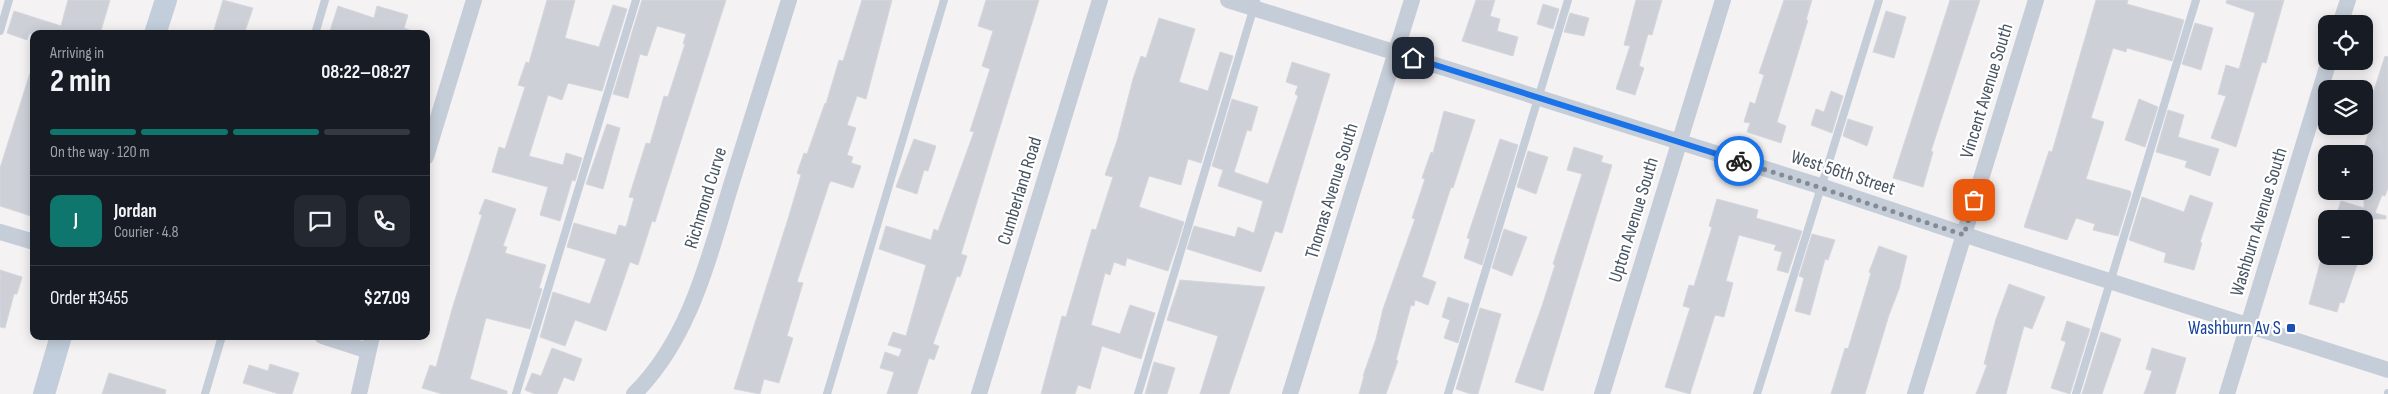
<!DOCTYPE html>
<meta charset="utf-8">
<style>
body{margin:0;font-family:"Sofia Sans Condensed",sans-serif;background:#242831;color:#f1f3f6;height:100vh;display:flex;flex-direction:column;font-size:19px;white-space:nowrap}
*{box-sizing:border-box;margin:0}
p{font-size:16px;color:#9ea1a6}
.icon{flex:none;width:28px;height:28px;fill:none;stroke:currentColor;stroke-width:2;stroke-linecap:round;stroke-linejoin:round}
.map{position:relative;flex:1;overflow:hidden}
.panel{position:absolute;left:30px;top:30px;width:400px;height:310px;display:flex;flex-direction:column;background:#171b24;border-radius:10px;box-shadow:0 2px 12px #0003}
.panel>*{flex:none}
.buttons{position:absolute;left:2318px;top:15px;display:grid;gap:10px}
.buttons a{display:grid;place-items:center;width:55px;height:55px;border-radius:10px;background:#171b24;box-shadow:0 2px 12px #0003;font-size:25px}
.pin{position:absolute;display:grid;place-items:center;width:42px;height:42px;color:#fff;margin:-21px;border-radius:10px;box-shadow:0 2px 8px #0006}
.courier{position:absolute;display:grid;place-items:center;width:50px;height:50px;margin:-25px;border:4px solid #1a73e8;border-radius:50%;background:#fff;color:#222;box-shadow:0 1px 6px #0007}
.head em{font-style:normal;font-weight:700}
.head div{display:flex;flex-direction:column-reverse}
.head{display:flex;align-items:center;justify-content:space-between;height:85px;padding:0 20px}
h1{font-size:32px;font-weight:700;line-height:38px}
.bar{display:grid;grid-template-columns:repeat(4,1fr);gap:8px 5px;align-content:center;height:60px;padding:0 20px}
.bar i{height:6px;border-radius:4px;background:#363941}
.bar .active{background:#0f766e}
.bar p{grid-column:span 4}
.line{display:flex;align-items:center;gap:12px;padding:0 20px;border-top:1px solid #363941}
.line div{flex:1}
.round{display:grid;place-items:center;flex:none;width:52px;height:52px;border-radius:10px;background:#242831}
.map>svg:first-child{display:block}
</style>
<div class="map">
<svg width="2388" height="394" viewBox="0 0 2388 394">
<rect width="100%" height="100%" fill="#f4f2f2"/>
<path fill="#ced0d8" stroke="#d5d7de" d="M68,0h42l-10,34h-71l-2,6 -20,-7 7,-22 47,15z
M223,0l30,8 -9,26h-19l-11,-4z
M547,0h28l-10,38 34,9 14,-42 14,4 -25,82 -34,-8 -6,17 -14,-5 -19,61 34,9 3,-12 16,5 -7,23 -3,-1 -12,41 -20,-6 8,-28 -56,-15 7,-25 6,2 20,-62 -7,-2 8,-23 3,1z
M642,0h84l-71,222 -3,-1 -14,44 -8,-3 -24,69 -31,-11 -10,26 -25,-9 13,-45 37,12 16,-45 -39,-12 7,-24 42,12 3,-10 7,2 8,-29 -5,-1 17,-54 4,1 14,-48 4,1 17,-53h-2l3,-10 -29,-8 -10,30 -7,-2 -12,44 -15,-4z
M862,0h30l-26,99 -9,-3 -10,29 9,3 -9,27 6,2 -2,6 10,3 -8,22 -22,-7 -2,3 -32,98 6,1 -16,53 6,2 -14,45 -15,-4 -4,15 -26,-5 54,-170 13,-44 -4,-2 7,-20 3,1 18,-51 1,1 13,-44 4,1z
M986,0h53l-78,254 6,2 -7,21 -3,-1 -24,68 6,2 -5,14 -5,-2 -12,36h-30l7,-22 -14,-4 5,-16 14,5 3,-8 -14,-4 5,-13 13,4 20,-71 -47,-16 7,-23 45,14 3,-11 4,2 36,-99 -4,-1 20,-62 -8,-3 11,-35 -15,-5z
M1476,0h19l-5,16 10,3 -3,12 21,6 -5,19 -51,-15z
M1636,0h26l-10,35 -4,-1 -9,32 5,2 -9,27 -19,-6 14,-43 -6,-1z
M1784,0h28l-6,20h2l-31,102 9,4 -5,17 -34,-11 3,-9 -6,-1 6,-20 5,2 9,-29 -5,-2z
M1950,0h30l-49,151 2,1 -10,35 -30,-9z
M2096,0h32l-1,4 57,16 -12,41 -45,-13 -1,4 -13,-4 -22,70 13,4 -18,57 44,12 1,3 -13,42 -25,-6 2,-6 -19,-6 -9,22 -43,-13 25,-76 3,1z
M2227,0h57l-18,63 -4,-1 -26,85 -25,-9 15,-42 -8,-2 8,-29 13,4 16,-56 -29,-10z
M1543,4l16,5 -6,20 -16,-5z
M338,6l36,12 3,-12 31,9 -4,13 8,3v3h-83z
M1886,11l20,6 -12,41 -21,-6z
M1570,13l19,5 -5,18 -20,-4z
M1159,18l36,11 -16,53 29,9 12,-39 13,4 -32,107 -13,-4 -7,26 -32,-9 -10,31 45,15 -7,23 -9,26 -41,-13 -2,8 -11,-4 -4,13 -5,-2 -14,52 29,9 10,-29 25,8 -14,46 -39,-13 -12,43 -12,-4 -3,9h-34l21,-78 4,1 26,-88 4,1 17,-53 -8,-2 12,-34 16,-62 8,-23 5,2z
M2195,23l18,5 -12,42 -19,-6z
M2385,56l3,1v131l-3,8 -3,-1 -7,18 11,3v3h-13l-7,20 -2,-1v-19h-29l6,-18 23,7v-61l7,-22 -7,-4z
M1292,62l38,12 -48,159 -7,-2 -14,41 -74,-23 7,-23 41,11 3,-10 16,6 9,-32 -45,-15 5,-16 -11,-4 20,-67 26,8 -7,24 -4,-1 -13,42 34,12 30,-88 -3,-2 3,-8 -12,-4z
M30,73l4,1v143l-34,-11v-38z
M1831,91l12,5 -11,37 -21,-8 5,-16 8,3z
M2139,99l19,8 -13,40 -20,-7z
M2168,110l16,5 -6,22 41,12 -9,27 -25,-9 2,-6 -31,-9z
M1444,111l31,9 -22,68 -2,-1 -29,90 14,5 -8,23 -13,-5 -1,6 -3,-1 -15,55 2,1 -12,33h-27l5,-18h-1l13,-37 7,-30 32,-90 -3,-1 13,-39 -3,-1 9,-26 2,1z
M1848,119l25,8 -6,19 -24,-10z
M607,124l13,4 -17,61 -17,-5z
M914,139l22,7 -8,25 -4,-1 -7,24 -21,-7z
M1500,139l18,6 -36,120 -18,-7 6,-19 -3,-1z
M1574,147l29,9 -2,6 11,3 -69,226 -28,-9 28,-79 12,-38 -2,-1 29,-90 -15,-4z
M1528,151l20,6 -12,37 -19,-7z
M2190,195l23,8 -13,39 2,1 -8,27 -30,-8 2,-9 -37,-13 13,-43 42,15z
M485,199l31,10 -13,37 4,1 -2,6 41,12 -7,23 3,1 -12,40 -44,-11 -16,61 37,12v3h-65l-20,-6 8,-23 6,2 17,-61 29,-91 -3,-1z
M1717,199l41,11 -2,8 46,13 -14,42 -11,-3 5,-18 -8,-2 2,-5 -37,-10 -13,46 7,2 -9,34 -9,-2 -25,79 -25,-7 25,-79 -7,-2 6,-21 5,1 4,-13 14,-46 -3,-1z
M1504,229l23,8 -15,39 -20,-8z
M1812,234l23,6 -7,20 -3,-1 -15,56 -15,-4 9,-33 -5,-2z
M1879,246l28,10 -8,33 -10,26 -24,79h-34l14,-46 3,1 23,-76 -2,-1z
M2322,256h38l-16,47 -4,-1 -3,10 -28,-8z
M0,270l22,7 -5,17h-3l-9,34 -5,-1z
M1180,280l85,7 -36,107h-29l18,-58 -51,-16z
M2009,284l36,13 -13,32 -8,-3 -18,68h-30l11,-29 -3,-1 12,-45z
M1448,297l21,7 -11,39 -14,-5 6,-18 -8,-3z
M1480,308l21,6 -23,80h-7l-15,-5z
M2067,321l23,8 -20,65 -19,-6 15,-46 -5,-2z
M2101,332l20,7 -19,55h-20z
M552,348l30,11 -8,22 -10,-4 -7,17h-22l-10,-4 7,-17 9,3z
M2152,348l34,10 -11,36h-31l8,-23 -6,-2z
M1154,362l21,6 -8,26h-22z
M270,364l29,9 -7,21h-13l-36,-11 6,-18 19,6z
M109,373l57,17 -1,4h-63z"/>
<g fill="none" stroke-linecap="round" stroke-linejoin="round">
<path stroke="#c5cdd8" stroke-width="8" d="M0,31l9,-31
M315,34l10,-34
M205,394l17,-58
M516,394l120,-394
M827,394l117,-394
M1138,394l118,-394
M1448,394l120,-394
M1757,394l122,-394
M2076,394l120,-394
M2388,394v-1"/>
<path stroke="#c5cdd8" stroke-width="16" d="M1228,0l595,187 161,54 404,129
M2340,24l8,-24
M426,157l48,-157
M0,232l34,10
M322,336l46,15
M359,394l13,-58
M634,394c57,-56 75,-138 98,-212 19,-61 38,-121 57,-182
M979,394l121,-394
M1290,394l122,-394
M1602,394l121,-394
M1915,394l121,-394
M2227,394l102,-333"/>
<path stroke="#c3cedc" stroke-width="22" d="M155,34l11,-34
M44,394l17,-58"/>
</g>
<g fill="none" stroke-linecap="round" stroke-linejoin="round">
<path stroke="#848b94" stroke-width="5" stroke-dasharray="0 9" d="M1739,161l225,74 10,-35"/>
<path stroke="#1a73e8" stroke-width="6" d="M1413,58l326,103"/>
</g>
<rect fill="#1a4fb4" stroke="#fff" stroke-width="2" x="2286" y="323" width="10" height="10" rx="2.5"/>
<g text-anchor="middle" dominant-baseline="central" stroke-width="4.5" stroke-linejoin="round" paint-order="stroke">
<g font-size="19" fill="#475462" stroke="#fff">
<text transform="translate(1987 91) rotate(-73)">Vincent Avenue South</text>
<text transform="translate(1843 173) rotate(18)">West 56th Street</text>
<text transform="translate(1020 191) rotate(-73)">Cumberland Road</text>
<text transform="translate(1332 191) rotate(-73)">Thomas Avenue South</text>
<text transform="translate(706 198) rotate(-73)">Richmond Curve</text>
<text transform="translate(1634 220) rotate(-73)">Upton Avenue South</text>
<text transform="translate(2259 222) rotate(-73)">Washburn Avenue South</text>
</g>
<g font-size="19" fill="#164399" stroke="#fff" text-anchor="end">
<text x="2281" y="328">Washburn Av S</text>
</g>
</g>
</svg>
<div class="buttons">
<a><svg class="icon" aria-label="locate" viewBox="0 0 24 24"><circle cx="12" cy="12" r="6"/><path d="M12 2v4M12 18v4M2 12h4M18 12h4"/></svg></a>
<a><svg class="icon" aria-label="layers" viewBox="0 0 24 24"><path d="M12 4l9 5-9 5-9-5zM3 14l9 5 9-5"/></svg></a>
<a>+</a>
<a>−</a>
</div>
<div class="pin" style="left:1974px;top:200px;background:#ea580c"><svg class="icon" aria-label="bag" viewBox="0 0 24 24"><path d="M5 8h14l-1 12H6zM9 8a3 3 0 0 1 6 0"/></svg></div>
<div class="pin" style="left:1413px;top:58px;background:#1f2937"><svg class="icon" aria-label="home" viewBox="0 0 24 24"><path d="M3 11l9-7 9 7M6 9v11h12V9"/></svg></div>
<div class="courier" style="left:1739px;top:161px"><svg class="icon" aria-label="bike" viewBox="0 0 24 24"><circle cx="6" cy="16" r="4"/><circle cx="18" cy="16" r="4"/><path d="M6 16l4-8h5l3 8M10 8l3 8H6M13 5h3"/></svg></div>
<section class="panel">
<div class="head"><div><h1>2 min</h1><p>Arriving in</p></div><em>08:22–08:27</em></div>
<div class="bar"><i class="active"></i><i class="active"></i><i class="active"></i><i></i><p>On the way · 120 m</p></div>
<div class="line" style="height:90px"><b class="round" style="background:#0f766e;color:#fff">J</b><div><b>Jordan</b><p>Courier · 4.8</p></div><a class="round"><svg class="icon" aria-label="chat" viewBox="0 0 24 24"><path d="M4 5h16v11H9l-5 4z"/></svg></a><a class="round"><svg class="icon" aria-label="phone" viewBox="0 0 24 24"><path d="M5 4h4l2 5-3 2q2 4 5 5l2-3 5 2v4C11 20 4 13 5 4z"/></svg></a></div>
<div class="line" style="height:65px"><div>Order #3455</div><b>$27.09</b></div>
</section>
</div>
